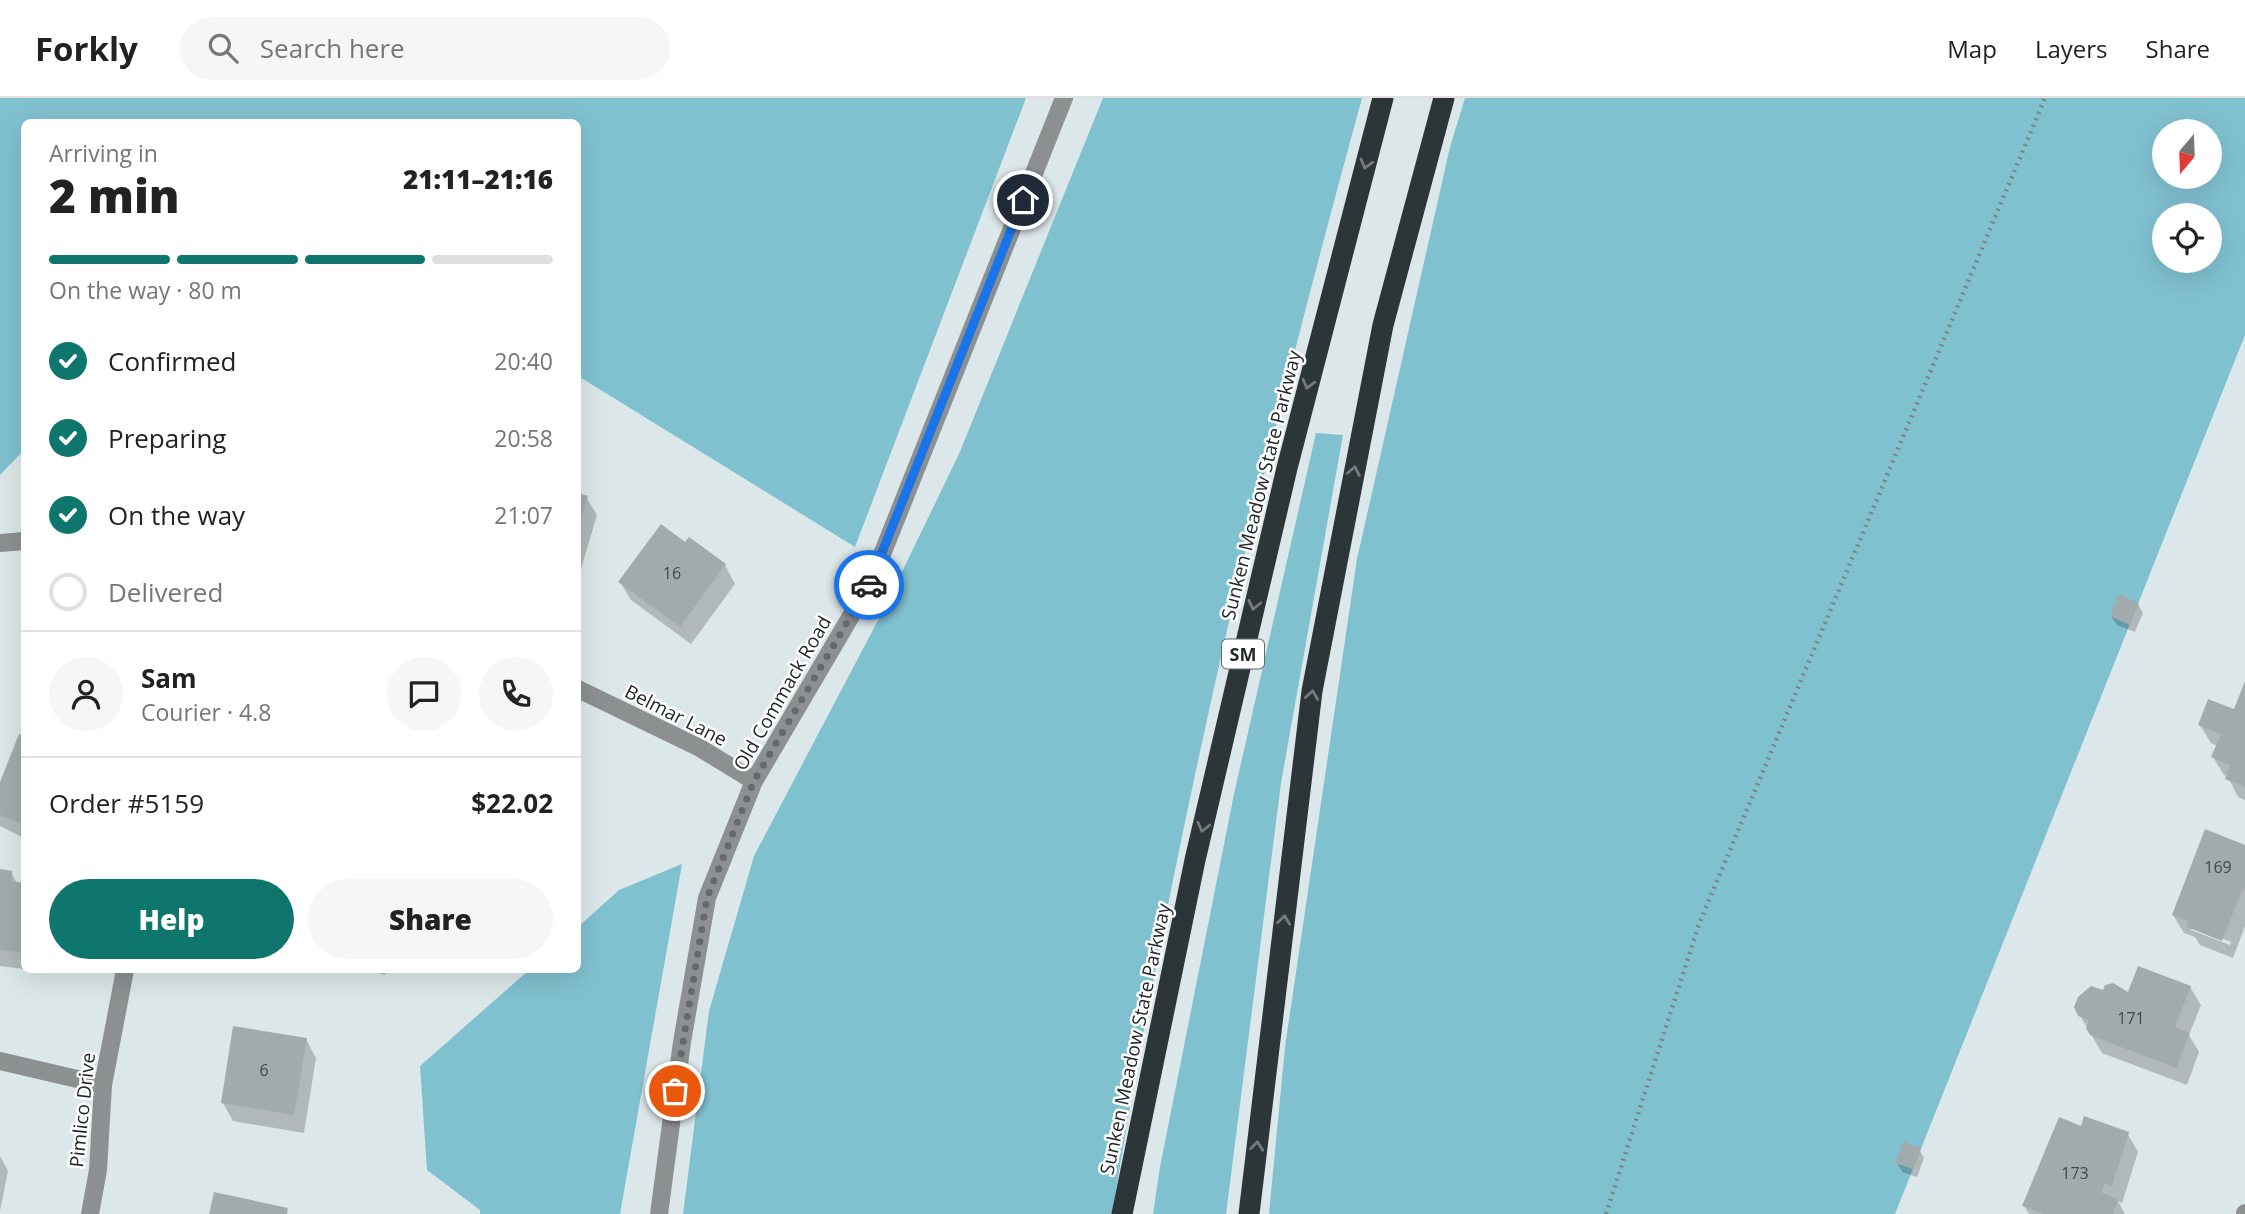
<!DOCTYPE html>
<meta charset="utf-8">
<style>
body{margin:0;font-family:"Open Sans",sans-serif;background:#f6f6f6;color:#222;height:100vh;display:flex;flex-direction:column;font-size:26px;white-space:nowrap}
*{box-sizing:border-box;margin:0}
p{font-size:23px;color:#767676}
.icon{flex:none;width:38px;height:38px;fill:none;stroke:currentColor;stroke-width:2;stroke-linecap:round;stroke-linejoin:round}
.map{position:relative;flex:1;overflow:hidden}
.side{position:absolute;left:21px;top:21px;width:560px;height:854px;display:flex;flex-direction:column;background:#fff;border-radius:10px;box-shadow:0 7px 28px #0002}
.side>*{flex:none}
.needle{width:46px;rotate:199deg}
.controls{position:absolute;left:2152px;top:21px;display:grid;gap:14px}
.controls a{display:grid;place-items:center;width:70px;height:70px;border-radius:50%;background:#fff;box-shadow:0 7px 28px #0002;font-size:35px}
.pin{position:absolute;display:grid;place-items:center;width:60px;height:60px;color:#fff;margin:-30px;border:4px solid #fff;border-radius:50%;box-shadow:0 2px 7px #0007}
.courier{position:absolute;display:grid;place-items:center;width:70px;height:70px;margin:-35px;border:5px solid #1a73e8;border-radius:50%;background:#fff;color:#222;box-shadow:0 2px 9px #0007}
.overview em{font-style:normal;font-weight:800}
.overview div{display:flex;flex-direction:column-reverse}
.overview{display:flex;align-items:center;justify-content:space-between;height:119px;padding:0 28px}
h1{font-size:46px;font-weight:800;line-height:52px}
.bar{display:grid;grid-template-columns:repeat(4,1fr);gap:10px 7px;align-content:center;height:84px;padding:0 28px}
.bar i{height:9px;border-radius:5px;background:#e0e0e0}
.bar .active{background:#0f766e}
.bar p{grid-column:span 4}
.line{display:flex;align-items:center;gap:18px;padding:0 28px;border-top:2px solid #e0e0e0}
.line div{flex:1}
.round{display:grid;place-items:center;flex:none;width:74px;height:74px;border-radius:37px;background:#f6f6f6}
ol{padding:0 28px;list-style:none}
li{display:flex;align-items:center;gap:21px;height:77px}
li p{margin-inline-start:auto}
li .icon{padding:7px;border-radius:50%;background:#0f766e;color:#fff;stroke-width:4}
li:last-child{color:#767676}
li i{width:38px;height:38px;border:4px solid #e0e0e0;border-radius:50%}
.cta{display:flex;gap:14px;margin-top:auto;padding:14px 28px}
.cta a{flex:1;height:80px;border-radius:42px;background:#0f766e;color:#fff;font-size:28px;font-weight:800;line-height:80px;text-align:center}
.cta a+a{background:#f6f6f6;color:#222}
header{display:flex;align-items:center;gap:42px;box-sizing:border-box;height:98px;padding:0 35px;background:#fff;border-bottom:2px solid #e0e0e0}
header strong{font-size:33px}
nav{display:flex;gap:38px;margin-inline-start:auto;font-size:24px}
.search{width:490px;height:63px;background:#f6f6f6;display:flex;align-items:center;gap:18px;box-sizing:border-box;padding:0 24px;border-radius:38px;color:#767676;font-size:26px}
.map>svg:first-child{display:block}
</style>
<header>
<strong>Forkly</strong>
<div class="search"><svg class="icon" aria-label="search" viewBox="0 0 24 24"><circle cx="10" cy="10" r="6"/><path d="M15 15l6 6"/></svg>Search here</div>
<nav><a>Map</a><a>Layers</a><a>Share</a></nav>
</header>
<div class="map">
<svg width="2245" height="1116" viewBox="0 0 2245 1116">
<rect width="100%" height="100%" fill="#dce7e9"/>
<path fill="#80c1d0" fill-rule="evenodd" d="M0,0h1026l-171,449 -277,-171v-254h-554v328l-24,25z
M1103,0h259c-101,368 -189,739 -250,1116h-429l26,-203 45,-155 131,-249 74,-153z
M1465,0h780v237l-350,879h-626l16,-167 72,-488 93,-412zM2165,33h45v46h-45zM2165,117h45v46h-45z
M1316,335l27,2 -62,348 -55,431h-73l7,-47 74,-373z
M682,766l-62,350h-140v-4l-53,-40 -7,-104 109,-96h49v-43l41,-37z"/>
<path fill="#0003" fill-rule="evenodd" d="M578,396l8,3 11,18 -19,64z
M685,447l40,20 10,19 -44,60 -60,-44 -11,-18z
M2138,506l5,9 -8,19 -18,-7 -6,-9z
M2245,587v115l-7,-3 -10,-20 -4,-2 -11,-18 5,-11 -7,-3 -11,-18 35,-14z
M20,638l4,2v100l-24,-12v-39z
M2245,749v79l-12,32 -33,-13 -5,-8 -11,-4 -11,-18zM2191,828l40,16 -1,3 -39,-15z
M0,773l11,1 6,12h7v85l-24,-3z
M370,872h17l-2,5z
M2190,889l11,18 -12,30 10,17 -12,33 -85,-32 -27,-46 29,-14 25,1z
M306,941l10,19 -12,75 -71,-12 -10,-18z
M2082,1030l45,5 11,19 -16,51 -4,-2 7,13h-96l-5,-8z
M1919,1051l5,9 -7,19 -15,-5 -5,-9z
M0,1058l8,15 -8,40z"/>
<path fill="#a1abae" d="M578,395l10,3 -10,31z
M661,426l24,18 4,-5 37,27 -46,63 -62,-45z
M2119,496l20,9 -9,22 -20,-9z
M2245,583v106l-20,-8 5,-14 -19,-8 10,-23 -23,-9 10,-26 26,10z
M19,636l5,2v88l-24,-9v-33z
M2205,731l40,16v45l-2,-2 -21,53 -35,-14 1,-6 -16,-6z
M0,771l12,2 -1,10 13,2v70l-24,-3z
M2138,868l53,20 -16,41 15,6 -14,35 -86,-33 -4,-7 3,-8 -11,-4 -4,-9 4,-10 13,-11 12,4 2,-5 8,-2 15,9z
M233,928l74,12 -13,77 -73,-12z
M2084,1018l45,16 -17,54 -7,-3 -3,10 16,6 -5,15h-69l-22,-8 37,-89 22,9z
M1903,1043l18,7 -8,21 -18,-6z
M214,1094l74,16 -1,6h-78z"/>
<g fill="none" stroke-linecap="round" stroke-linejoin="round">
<path stroke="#7c8385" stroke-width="4.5" stroke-dasharray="2 5" stroke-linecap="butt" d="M1606,1116l93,-290 346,-826"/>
<path stroke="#8c9091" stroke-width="18" d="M0,445l24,-2
M578,591l122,59 54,33
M0,963l103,24
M90,1116l8,-44 5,-85 22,-115
M659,1116l23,-172 25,-144 47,-117 117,-199 193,-484
M2245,1116v-1"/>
<path stroke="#2c3537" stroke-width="21" d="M1122,1116l73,-354 92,-392 96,-370
M1249,1116l63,-523 71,-366 61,-227"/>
</g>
<defs><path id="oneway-chevron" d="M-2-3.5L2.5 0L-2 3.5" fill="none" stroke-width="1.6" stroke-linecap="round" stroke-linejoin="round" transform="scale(1.75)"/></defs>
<g stroke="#767c7d">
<use href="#oneway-chevron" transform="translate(1366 66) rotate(105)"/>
<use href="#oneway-chevron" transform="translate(1308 286) rotate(105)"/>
<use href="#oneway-chevron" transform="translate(1354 373) rotate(-79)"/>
<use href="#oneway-chevron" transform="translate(1254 507) rotate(103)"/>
<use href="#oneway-chevron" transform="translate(1312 597) rotate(-82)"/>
<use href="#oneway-chevron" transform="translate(1203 729) rotate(103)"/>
<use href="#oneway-chevron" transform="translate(1284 822) rotate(-83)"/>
<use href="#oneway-chevron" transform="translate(1257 1048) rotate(-83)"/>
</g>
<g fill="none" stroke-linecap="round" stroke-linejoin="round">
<path stroke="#646a6c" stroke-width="7" stroke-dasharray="0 12.6" d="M675,993l32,-193 47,-117 115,-196"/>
<path stroke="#1a73e8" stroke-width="9" d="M869,487l154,-385"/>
</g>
<g text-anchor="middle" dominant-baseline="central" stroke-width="5" stroke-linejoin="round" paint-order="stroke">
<g font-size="16" fill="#42484a">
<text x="672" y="475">16</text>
<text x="2218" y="769">169</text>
<text x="2131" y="920">171</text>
<text x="264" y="972">6</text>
<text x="2075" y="1075">173</text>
</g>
<rect fill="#fff" stroke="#656868" stroke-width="2" x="1222" y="541.5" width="42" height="29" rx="5"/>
<g font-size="18" font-weight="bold" fill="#232728">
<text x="1243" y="556">SM</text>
</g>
<g font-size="19" fill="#232728" stroke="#fff">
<text transform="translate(1261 387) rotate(-76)">Sunken Meadow State Parkway</text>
<text transform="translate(782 595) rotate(-60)">Old Commack Road</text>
<text transform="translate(676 617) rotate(27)">Belmar Lane</text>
<text transform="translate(1135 941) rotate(-78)">Sunken Meadow State Parkway</text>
<text transform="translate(82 1012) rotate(-84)">Pimlico Drive</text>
</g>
</g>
</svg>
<div class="controls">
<a><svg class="needle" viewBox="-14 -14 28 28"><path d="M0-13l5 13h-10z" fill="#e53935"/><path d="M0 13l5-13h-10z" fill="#767676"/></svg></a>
<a><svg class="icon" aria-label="locate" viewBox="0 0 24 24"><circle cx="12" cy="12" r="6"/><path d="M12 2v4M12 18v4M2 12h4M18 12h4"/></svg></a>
</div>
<div class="pin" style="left:675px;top:993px;background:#ea580c"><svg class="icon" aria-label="bag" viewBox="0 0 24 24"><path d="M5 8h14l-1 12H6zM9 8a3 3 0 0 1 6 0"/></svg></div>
<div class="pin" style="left:1023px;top:102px;background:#1f2937"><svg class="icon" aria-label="home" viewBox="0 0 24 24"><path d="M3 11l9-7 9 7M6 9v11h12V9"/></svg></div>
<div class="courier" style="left:869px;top:487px"><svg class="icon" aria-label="car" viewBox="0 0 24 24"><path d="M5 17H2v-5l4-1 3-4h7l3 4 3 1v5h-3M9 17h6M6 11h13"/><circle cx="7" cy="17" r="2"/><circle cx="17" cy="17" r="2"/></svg></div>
<section class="side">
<div class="overview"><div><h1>2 min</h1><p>Arriving in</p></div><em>21:11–21:16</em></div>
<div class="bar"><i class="active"></i><i class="active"></i><i class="active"></i><i></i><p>On the way · 80 m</p></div>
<ol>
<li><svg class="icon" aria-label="check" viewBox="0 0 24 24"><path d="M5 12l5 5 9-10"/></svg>Confirmed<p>20:40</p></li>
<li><svg class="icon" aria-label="check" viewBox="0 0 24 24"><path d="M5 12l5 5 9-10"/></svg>Preparing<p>20:58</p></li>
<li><svg class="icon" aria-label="check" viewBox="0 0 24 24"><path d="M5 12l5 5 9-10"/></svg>On the way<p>21:07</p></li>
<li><i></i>Delivered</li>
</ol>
<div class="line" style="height:126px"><a class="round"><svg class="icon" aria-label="person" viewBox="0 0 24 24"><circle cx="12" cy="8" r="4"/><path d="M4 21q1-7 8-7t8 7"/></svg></a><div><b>Sam</b><p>Courier · 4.8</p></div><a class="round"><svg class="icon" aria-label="chat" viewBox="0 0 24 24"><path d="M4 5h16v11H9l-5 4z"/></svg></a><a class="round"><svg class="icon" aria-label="phone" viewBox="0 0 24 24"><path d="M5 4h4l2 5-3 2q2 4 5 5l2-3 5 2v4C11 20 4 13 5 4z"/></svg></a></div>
<div class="line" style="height:91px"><div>Order #5159</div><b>$22.02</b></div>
<div class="cta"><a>Help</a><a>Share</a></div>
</section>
</div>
